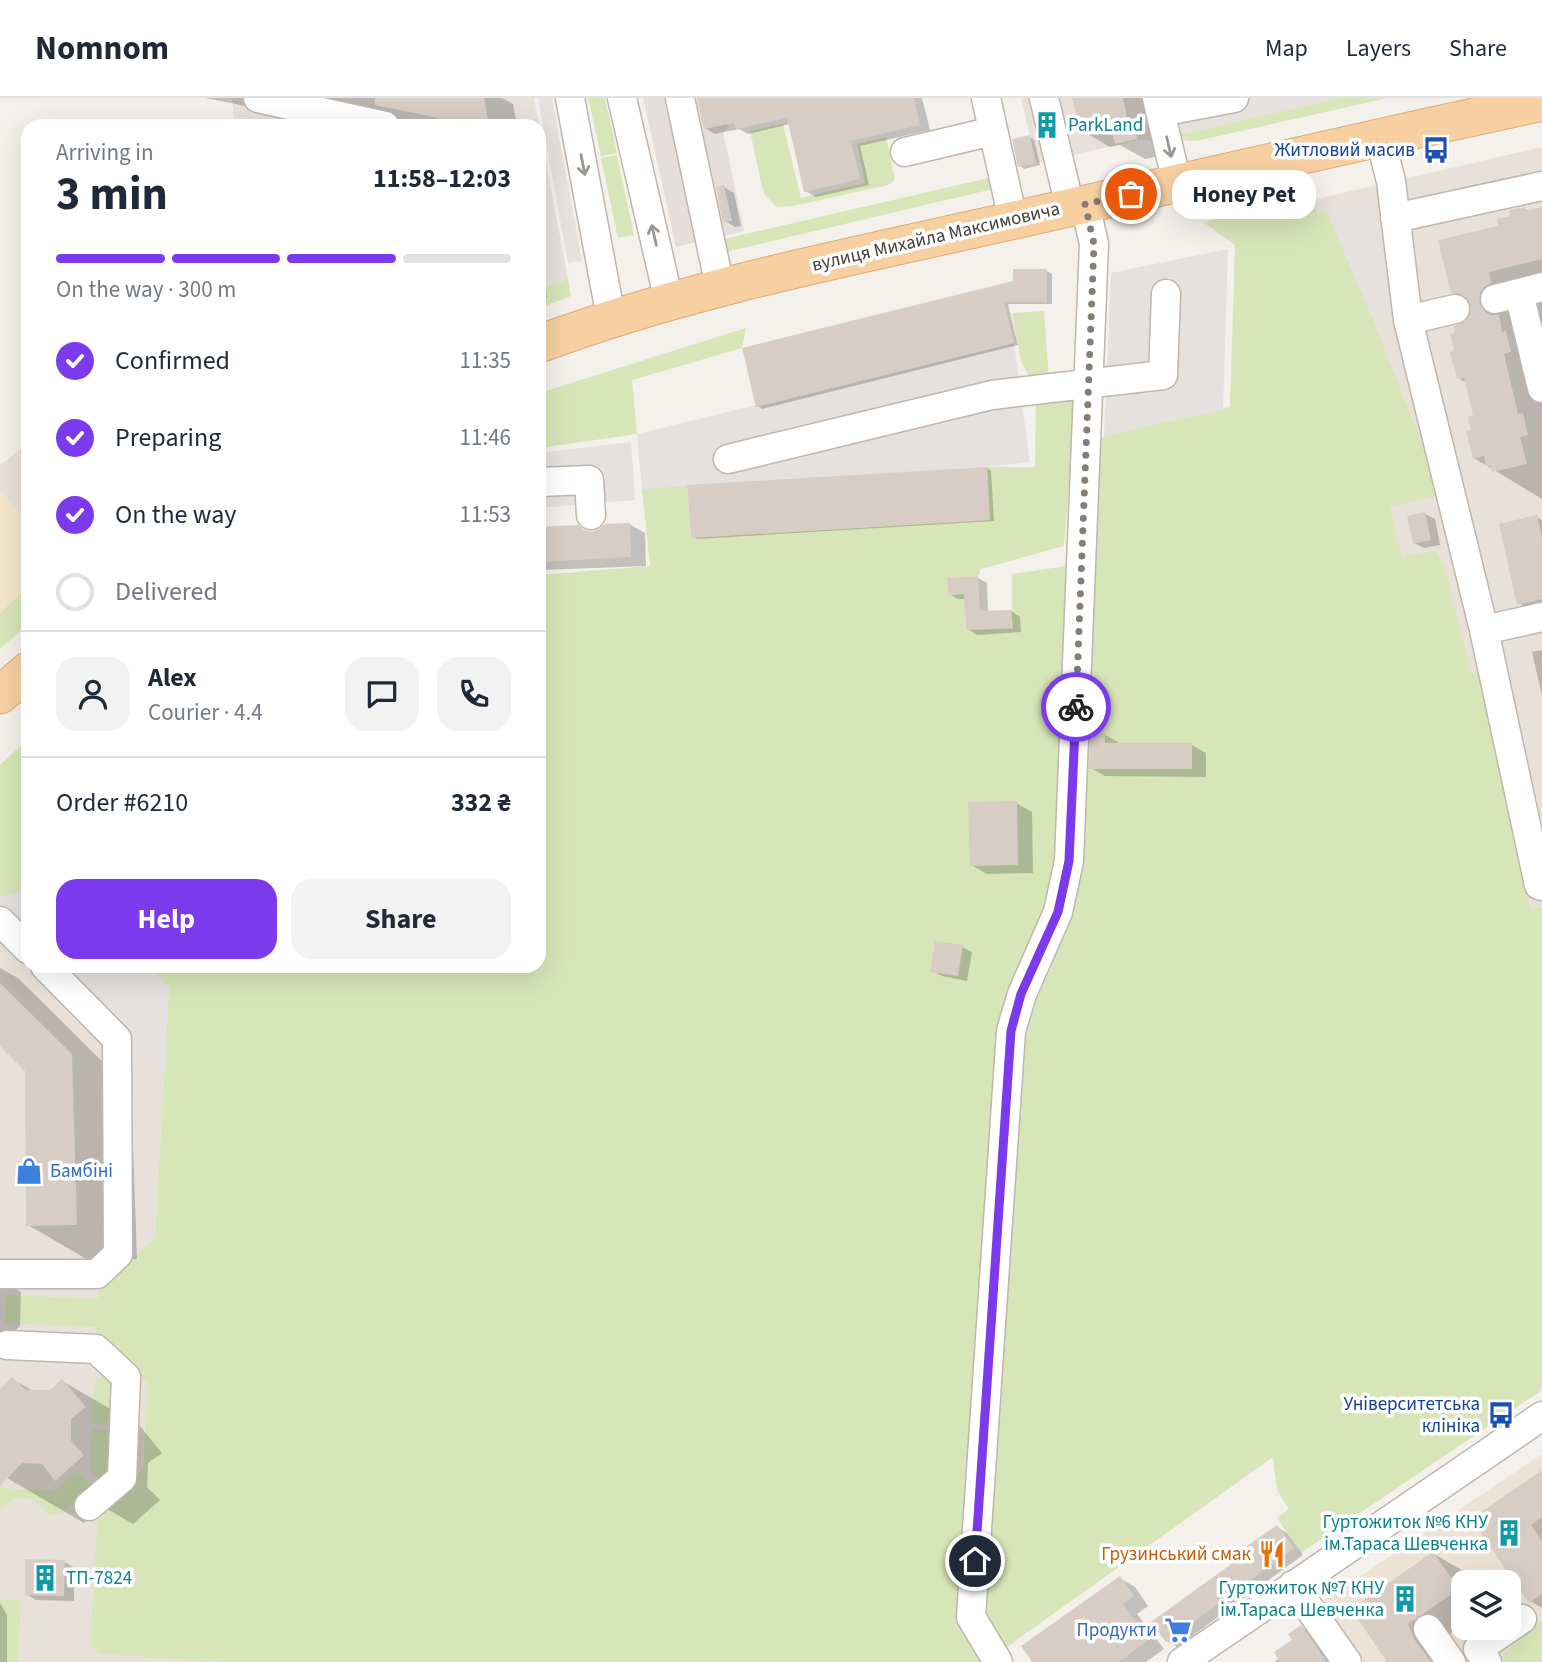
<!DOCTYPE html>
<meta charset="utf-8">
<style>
body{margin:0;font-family:"Source Sans 3",sans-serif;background:#f2f2f3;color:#1f2937;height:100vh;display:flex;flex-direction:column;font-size:26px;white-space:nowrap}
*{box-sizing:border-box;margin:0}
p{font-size:23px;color:#747a83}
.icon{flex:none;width:38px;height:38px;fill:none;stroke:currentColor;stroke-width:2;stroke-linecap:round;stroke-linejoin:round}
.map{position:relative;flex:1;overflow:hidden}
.panel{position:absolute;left:21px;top:21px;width:525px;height:854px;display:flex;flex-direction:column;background:#fff;border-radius:21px;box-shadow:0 7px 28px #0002}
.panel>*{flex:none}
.tools{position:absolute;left:1451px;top:1472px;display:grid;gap:14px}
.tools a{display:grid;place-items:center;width:70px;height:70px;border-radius:14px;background:#fff;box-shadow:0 7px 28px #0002;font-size:35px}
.pin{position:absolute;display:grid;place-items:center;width:60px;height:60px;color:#fff;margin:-30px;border:4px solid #fff;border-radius:50%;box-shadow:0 2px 7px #0007}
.courier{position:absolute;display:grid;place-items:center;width:70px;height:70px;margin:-35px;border:5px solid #7c3aed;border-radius:50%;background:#fff;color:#222;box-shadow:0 2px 9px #0007}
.bubble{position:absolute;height:49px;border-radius:21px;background:#fff;box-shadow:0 7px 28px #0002;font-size:23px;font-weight:700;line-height:49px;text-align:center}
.summary em{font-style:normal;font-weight:700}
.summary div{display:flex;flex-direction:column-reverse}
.summary{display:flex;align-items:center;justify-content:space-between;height:119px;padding:0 35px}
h1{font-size:46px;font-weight:700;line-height:52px}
.bar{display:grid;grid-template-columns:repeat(4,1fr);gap:10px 7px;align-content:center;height:84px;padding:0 35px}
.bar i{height:9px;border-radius:5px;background:#e0e1e3}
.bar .active{background:#7c3aed}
.bar p{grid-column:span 4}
.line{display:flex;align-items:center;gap:18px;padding:0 35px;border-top:2px solid #e0e1e3}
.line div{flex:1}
.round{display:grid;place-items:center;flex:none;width:74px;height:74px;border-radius:21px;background:#f2f2f3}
ol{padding:0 35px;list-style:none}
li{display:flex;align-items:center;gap:21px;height:77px}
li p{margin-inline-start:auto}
li .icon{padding:7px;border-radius:50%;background:#7c3aed;color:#fff;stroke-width:4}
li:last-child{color:#747a83}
li i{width:38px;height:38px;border:4px solid #e0e1e3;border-radius:50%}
.button{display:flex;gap:14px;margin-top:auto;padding:14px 35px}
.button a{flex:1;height:80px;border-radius:21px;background:#7c3aed;color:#fff;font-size:28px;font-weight:700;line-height:80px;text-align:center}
.button a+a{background:#f2f2f3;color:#1f2937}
header{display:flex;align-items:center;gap:42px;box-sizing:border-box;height:98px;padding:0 35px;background:#fff;border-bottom:2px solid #e0e1e3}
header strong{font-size:33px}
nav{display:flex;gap:38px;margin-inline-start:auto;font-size:24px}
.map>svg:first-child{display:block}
</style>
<header>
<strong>Nomnom</strong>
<nav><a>Map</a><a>Layers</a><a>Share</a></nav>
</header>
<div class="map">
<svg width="1542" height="1564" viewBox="0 0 1542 1564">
<rect width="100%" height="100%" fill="#f4f0eb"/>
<path fill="#e8e1da" d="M232,0h302l34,181 -29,10v-163h-304z
M1021,0h366l-191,43 -56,-1 -104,23z
M1542,49v761l-12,1 -47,-237 -52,11 -41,-177 48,-11 -126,-295z
M28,346v79l-28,-33v-25z
M0,727l28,26v115h119l22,21 -37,668 93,7h-225z"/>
<path fill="#e4dfdc" d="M643,0h78l7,31 -5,2 21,100 -68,16z"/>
<path fill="#ece2d6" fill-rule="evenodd" d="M1542,1356v208h-178l-42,-60zM1463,1484h45v46h-45z"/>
<path fill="#d8e5b8" d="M588,0h17l12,55 -16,3z
M1342,0h45l-191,43 -17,-6z
M783,26l18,74 64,-15 -8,-39 29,-7 9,43 -7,5 -95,21 -16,1 -12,-12 -3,-8 -12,-56z
M617,57l17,80 -16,3 -17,-80z
M997,78v12l-271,64 -6,-12z
M1312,102l6,14 9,-2 45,105 69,175 -3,3 -48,12 12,50 28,-6 7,1 7,12 27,109 12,-2 47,237h12v482l-241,163 -24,-35 12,-9 -12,-19 -4,-33 -287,205h-761l-126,-8 -9,-9 8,-133 45,-43 4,-86 -51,-47v-9l-91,-4 1,-28 92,4v-7l57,-54 14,-251 -22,-21h392v-391l111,-9 -8,-77 45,-4 4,53 299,-18 -3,-53h48l1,-66 40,-3 -12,148 -83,23 -3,7 -31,2 1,17 31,-1 -2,18 -12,1 1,17 46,-1v-55l61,-9 -10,299 -40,160 28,-56 18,-55 23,-467 12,-10 126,-29 5,-162 -32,-23z
M568,181l3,17 -32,12v-19z
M1044,213l5,68 -19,-1 -9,-17 -9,-48z
M746,230l-4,20 -110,32 5,54 -98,14v-55z
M28,489v37l-28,25v-36z
M28,641v151l-28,7v-132z
M104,1276l11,11 -2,40 -21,-1 2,-40z
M92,1331l21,1 -2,41 -13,9 -8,-11z
M77,1373l14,15 -30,28 -12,1 -16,-16 -16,-2 -17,13v-22l55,3z
M0,1502h21l-3,62h-18z
M1542,1522v42h-42v-3l32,-32z"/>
<path fill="#f5e5cb" d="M0,392l28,33v64l-28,26z"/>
<path fill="#e4e1df" d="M538,0h14l30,163 -14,2z
M1275,0h46l-110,26 -3,-11z
M1385,102l12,110 -25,7 -45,-105z
M1228,151l-5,161 -119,26 7,-163z
M1014,245l16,119 -43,5 -345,22 -5,-55z
M631,344l4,58 -96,8v-55z
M28,792v43l-28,-30v-6z
M60,868h87l22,21 -5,88z"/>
<path fill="#0003" d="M205,0h70l-3,13z
M293,0h209l11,6 4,22h-91z
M699,0h223l8,32 -70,16 9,39 -53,12 -11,-6 -15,-67 -42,10 -9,-5 -24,5 -10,-6z
M1074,0h73l18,57 -20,4 -25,-14 -10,2 -29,-17z
M1030,39l4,3 6,25 -16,4 -4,-3z
M724,89l10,6 7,33 -6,1 -10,-6z
M1525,111l6,3 11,-2v114l-3,6 3,12v157l-68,-41 -1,-26 2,-15 -8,-34 -9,-5 -2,-27 1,-17 16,-20 -1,-11 -19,-11 47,-65z
M539,155l8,44 -8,3z
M1047,173l5,3v30h-44l10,41 -256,64 -4,-3 257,-124z
M987,370l4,3 3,50 -297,18 -5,-2z
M1425,416l10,5 5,26 -16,3 -10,-5z
M1536,419l6,3v97l-23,-14z
M629,426l16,9 1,33 -103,4 -4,-2v-39l52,4z
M978,480l9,5 1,30 23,-2 9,6 1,15 -44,3 -9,-6 -2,-30h-8l-9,-5z
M1542,552v46l-10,-44z
M1104,636l14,8v3h74l14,8v24l-101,-1 -14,-8z
M1016,705l16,9 1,61 -46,1 -16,-9z
M962,849l10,5 -5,29 -25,-5 -10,-5z
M0,870l18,10 113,112 6,169 -49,1 -60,-35 -2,-155 -26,-26z
M0,1182l21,12 -1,34 -20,21z
M12,1281l23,13h16l11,-11 78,45 22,27 -14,10 -1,24 13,13 -27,24 -29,-17h-5l-15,16 -77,-45 -7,-8v-79z
M1542,1374v136l-12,-7 -57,-82z
M1277,1429l10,6 16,22 -126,92 -10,-6 66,-75z
M1434,1456l31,18 7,10h-9v43l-25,17 10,20h-58z
M65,1464l9,6v33l-38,-1 -10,-6z
M1120,1480l15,9 13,19 -11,8 27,35 -18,13h-112z
M0,1505l7,12v47h-7z
M1301,1529l13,7 18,28h-57l20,-22z"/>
<path fill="#d8cdc4" d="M375,0h109l5,28h-48l-2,-8 -64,-13z
M697,0h217l6,27 -69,16 9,38 -56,13 -17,-74 -51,11 -2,-6 -30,6z
M1072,0h51l6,28 5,-1 3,14 -22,5 -5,-19 -30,6z
M1030,37l6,28 -18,4 -6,-28z
M724,87l8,36 -9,1 -7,-35z
M1525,109l1,4 16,-4v52l-53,13 2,11 -8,5 -4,7v7l4,8 7,5h9l3,17 4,-1 5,21 -7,2 14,60 5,-1 5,22 -8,2 7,27 -35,8 -2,-6h-4l-2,-10 -11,3 -7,-28 5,-1 -3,-13 5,-2 -9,-37 -7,1 -7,-26 4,-3 -4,-16 5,-1 -1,-7 13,-5 4,-8v-7l-4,-9 -8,-4h-8l-13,-53 60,-14 -1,-7 13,-3 -1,-6z
M1013,171h34v33h-43l10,41 -258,64 -14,-59 271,-67z
M987,369l3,53 -299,18 -4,-53z
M1425,414l6,28 -18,4 -6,-28z
M1537,417l5,24v60l-25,6 -18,-81z
M630,425l1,34 -92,5v-35l39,-2 6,5 7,2 8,-3 6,-5z
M978,478l2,35 31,-1 2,18 -47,2 -2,-36 -16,1 -1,-17z
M1091,634l14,1v10h87v26h-103z
M1017,703l1,64 -48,1 -2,-64z
M935,843l28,4 -5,31 -28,-4z
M0,885l72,71 5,171 -51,1 -1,-155 -25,-25z
M12,1279l14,13h24l12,-11 24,28 -15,12v22l13,14 -29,26 -13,-17 -20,-1 -22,23v-97z
M1542,1372v47l-11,8 11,16v53l-13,9 -58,-84z
M1277,1427l17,23 -128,94 -15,-20 79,-57 -3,-5z
M1433,1454l26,37 -51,35 6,15 17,23h-44l-36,-53z
M25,1461l40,1 -1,36 -39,-1z
M1120,1478l14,20 -11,8 26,35 -30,23h-87l-11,-16z
M1301,1527l12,17 13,20h-46l-6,-10 18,-12 -4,-6z"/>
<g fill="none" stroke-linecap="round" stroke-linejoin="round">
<path stroke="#d2cdc7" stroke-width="28" stroke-dasharray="28 14" stroke-linecap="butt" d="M1455,211l40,-10"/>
<defs>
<path id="minor" d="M258,0l127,28
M570,0l41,220
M622,0l47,203
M680,0l40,189
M986,0l27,122
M1044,0l26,109
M1157,0l20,85
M1160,14l74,-14
M1380,40l11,43 17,139 76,310 55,255 3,1
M905,54l88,-21
M1395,120l147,-32
M1519,195l23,95
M1495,201l47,-12
M1408,222l47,-11
M728,361l264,-64 171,-20 3,-81
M539,384l50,-2 2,35
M1484,532l58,-13
M0,823l28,28
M0,1176h97l21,-20 -1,-215 -72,-73
M7,1247l89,4 30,28 -4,101 -33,28
M1293,1487l54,77
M1428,1531l23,33
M998,1564l-27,-45 40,-586 11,-37 36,-82 11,-51 25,-617 -9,-40
M1182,1564l360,-246
M1487,1564l-9,-13 44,-30"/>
<path id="major" d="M539,246c142,-53 292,-83 440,-116 187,-43 375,-85 563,-126
M0,597l28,-24"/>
</defs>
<use href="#minor" stroke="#bfb6ae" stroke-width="31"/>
<use href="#major" stroke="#dcaa72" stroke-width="39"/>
<use href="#minor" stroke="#fff" stroke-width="28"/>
<use href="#major" stroke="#f7d0a2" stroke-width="37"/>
</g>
<defs><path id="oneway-shaft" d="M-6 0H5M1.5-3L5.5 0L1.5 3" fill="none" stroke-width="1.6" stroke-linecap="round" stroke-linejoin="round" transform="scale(1.75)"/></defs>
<g stroke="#9a9692">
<use href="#oneway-shaft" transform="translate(1169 49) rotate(77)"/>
<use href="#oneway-shaft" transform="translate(583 67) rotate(79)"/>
<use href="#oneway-shaft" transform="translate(654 137) rotate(-103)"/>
</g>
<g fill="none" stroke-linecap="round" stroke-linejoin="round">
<path stroke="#847e77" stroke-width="7" stroke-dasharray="0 12.6" d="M1076,609l18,-463 -9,-40 46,-10"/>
<path stroke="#7c3aed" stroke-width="9" d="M975,1463l36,-530 10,-37 37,-82 11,-51 7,-154"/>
</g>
<defs>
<symbol id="building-bare" viewBox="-9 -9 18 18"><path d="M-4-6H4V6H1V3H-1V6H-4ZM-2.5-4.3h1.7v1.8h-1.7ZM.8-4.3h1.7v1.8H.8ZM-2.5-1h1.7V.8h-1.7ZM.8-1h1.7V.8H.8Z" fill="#0f9aa8" stroke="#fff" stroke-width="2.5" paint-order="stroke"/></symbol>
<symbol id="bus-bare" viewBox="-9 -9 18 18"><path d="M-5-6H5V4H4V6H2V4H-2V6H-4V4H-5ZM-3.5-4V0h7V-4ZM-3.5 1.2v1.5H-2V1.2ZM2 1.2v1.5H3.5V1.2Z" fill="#1a4fb4" stroke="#fff" stroke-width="2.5" paint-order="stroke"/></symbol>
<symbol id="shop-bare" viewBox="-9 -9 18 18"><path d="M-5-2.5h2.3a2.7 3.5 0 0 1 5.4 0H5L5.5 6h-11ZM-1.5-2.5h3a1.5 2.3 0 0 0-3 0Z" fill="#3f7fe0" stroke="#fff" stroke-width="2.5" paint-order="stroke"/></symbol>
<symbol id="restaurant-bare" viewBox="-9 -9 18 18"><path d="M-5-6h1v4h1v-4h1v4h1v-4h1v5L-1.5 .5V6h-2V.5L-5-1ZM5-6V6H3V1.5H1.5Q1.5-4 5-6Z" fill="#e8710a" stroke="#fff" stroke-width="2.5" paint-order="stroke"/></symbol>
<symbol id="supermarket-bare" viewBox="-9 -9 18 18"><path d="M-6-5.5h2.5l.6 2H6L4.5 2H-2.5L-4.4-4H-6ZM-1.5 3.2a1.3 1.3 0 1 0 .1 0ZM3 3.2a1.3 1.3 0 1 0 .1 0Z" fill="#3f7fe0" stroke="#fff" stroke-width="2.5" paint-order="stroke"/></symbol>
</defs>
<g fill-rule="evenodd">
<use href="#building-bare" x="1028" y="8" width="38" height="38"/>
<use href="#bus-bare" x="1417" y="33" width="38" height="38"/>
<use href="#shop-bare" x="10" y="1054" width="38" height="38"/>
<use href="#bus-bare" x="1482" y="1298" width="38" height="38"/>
<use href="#building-bare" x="1490" y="1416" width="38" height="38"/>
<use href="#restaurant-bare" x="1253" y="1437" width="38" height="38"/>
<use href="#building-bare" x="26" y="1461" width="38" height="38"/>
<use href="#building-bare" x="1386" y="1482" width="38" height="38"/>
<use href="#supermarket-bare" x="1159" y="1513" width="38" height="38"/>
</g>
<g text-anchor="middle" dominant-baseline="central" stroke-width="7" stroke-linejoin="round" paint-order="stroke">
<g font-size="19" fill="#0d838f" stroke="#fff" text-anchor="start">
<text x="1068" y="27">ParkLand</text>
<text x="1488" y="1424" text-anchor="end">Гуртожиток №6 КНУ<tspan x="1488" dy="22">ім.Тараса Шевченка</tspan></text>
<text x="66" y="1480">ТП-7824</text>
<text x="1384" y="1490" text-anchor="end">Гуртожиток №7 КНУ<tspan x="1384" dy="22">ім.Тараса Шевченка</tspan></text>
</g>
<g font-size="19" fill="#164399" stroke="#fff" text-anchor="end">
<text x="1415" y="52">Житловий масив</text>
<text x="1480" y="1306">Університетська<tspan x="1480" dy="22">клініка</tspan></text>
</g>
<g font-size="19" fill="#484039" stroke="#fff">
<text transform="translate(936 139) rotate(-13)">вулиця Михайла Максимовича</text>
</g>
<g font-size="19" fill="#366cbe" stroke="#fff" text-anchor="start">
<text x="50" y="1073">Бамбіні</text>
<text x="1157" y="1532" text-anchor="end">Продукти</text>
</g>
<g font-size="19" fill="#c56008" stroke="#fff" text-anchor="end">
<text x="1251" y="1456">Грузинський смак</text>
</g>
</g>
</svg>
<div class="tools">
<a><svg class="icon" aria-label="layers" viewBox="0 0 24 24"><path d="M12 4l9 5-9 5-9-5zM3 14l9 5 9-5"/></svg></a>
</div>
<div class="pin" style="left:1131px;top:96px;background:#ea580c"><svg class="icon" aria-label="bag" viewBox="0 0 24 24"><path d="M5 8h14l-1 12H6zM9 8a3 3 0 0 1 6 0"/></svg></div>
<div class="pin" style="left:975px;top:1463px;background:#1f2937"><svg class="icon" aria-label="home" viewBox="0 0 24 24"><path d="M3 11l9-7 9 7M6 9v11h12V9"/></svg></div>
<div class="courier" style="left:1076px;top:609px"><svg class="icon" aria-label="bike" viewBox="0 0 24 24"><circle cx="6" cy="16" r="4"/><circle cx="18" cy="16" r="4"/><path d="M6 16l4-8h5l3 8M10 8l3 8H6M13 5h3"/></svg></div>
<div class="bubble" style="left:1172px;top:72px;width:144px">Honey Pet</div>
<section class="panel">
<div class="summary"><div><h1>3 min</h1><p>Arriving in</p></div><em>11:58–12:03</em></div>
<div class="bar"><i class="active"></i><i class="active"></i><i class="active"></i><i></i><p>On the way · 300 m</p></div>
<ol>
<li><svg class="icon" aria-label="check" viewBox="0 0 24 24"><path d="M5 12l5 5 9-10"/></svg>Confirmed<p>11:35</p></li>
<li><svg class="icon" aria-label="check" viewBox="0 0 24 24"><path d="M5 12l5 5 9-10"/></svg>Preparing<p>11:46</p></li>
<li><svg class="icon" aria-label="check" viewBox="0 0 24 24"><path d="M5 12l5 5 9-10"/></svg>On the way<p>11:53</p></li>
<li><i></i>Delivered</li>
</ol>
<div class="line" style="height:126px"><a class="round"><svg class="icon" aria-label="person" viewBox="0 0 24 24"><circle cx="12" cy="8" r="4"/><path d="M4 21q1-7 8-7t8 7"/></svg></a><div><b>Alex</b><p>Courier · 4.4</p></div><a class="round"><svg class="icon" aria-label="chat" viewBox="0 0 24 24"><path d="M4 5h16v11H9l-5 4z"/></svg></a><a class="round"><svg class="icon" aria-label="phone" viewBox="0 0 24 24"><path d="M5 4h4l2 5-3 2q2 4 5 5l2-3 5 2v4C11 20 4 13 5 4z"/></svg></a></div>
<div class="line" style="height:91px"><div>Order #6210</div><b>332 ₴</b></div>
<div class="button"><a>Help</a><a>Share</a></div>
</section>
</div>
